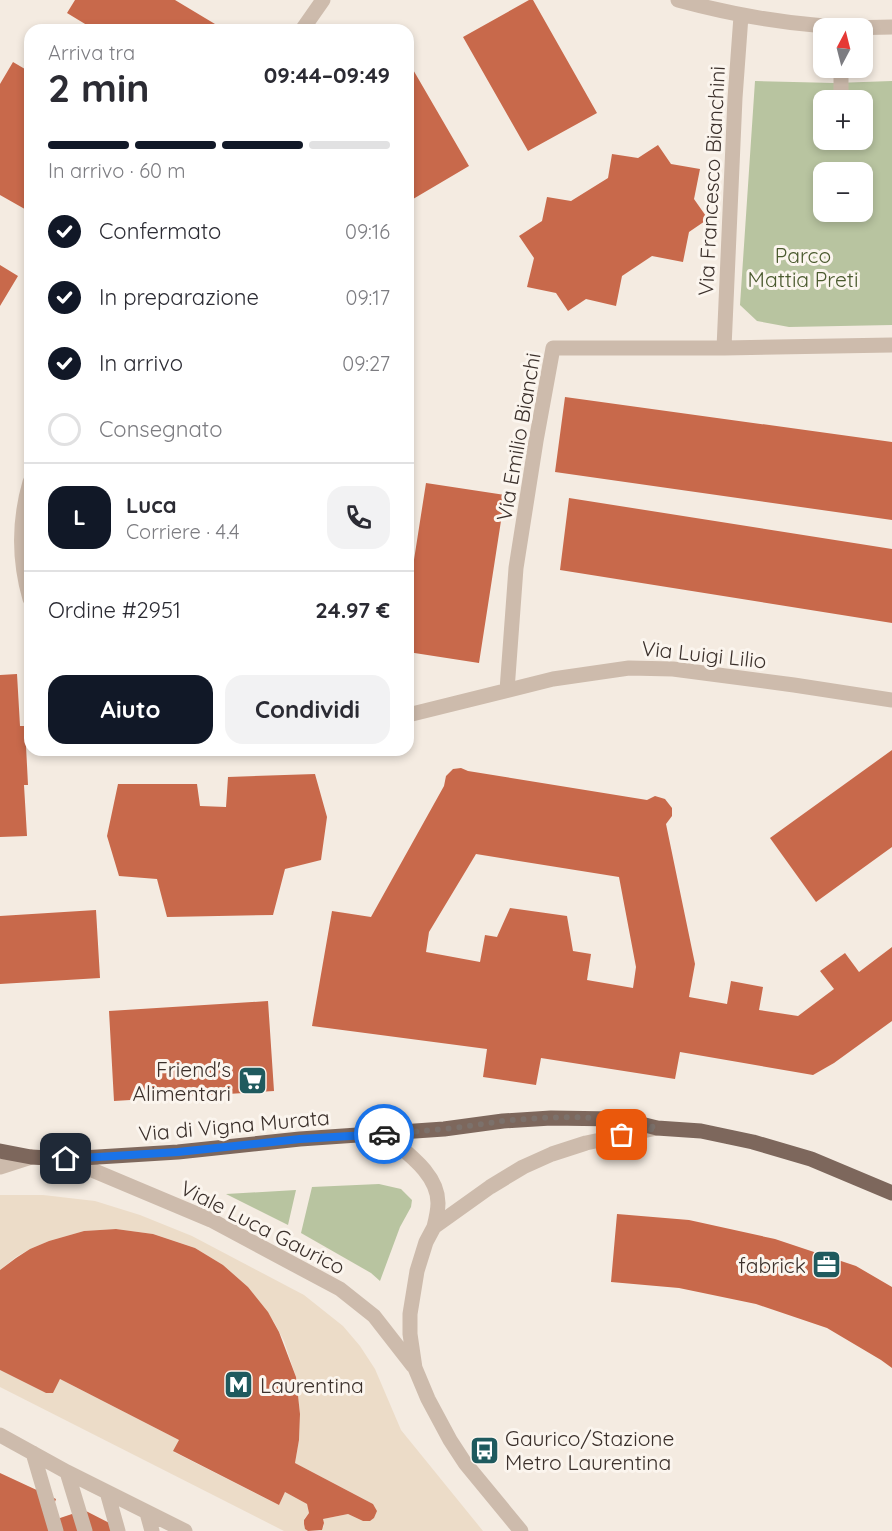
<!DOCTYPE html>
<html lang="it">
<meta charset="utf-8">
<style>
body{margin:0;font-family:Quicksand,sans-serif;background:#f2f2f3;color:#2b2b33;height:100vh;display:flex;flex-direction:column;font-size:22px;white-space:nowrap}
*{box-sizing:border-box;margin:0}
p{font-size:20px;color:#7c7c81}
.icon{flex:none;width:33px;height:33px;fill:none;stroke:currentColor;stroke-width:2;stroke-linecap:round;stroke-linejoin:round}
.map{position:relative;flex:1;overflow:hidden}
.drawer{position:absolute;left:24px;top:24px;width:390px;height:732px;display:flex;flex-direction:column;background:#fff;border-radius:18px;box-shadow:0 3px 9px #0003}
.drawer>*{flex:none}
.needle{width:39px;rotate:7deg}
.buttons{position:absolute;left:813px;top:18px;display:grid;gap:12px}
.buttons a{display:grid;place-items:center;width:60px;height:60px;border-radius:12px;background:#fff;box-shadow:0 3px 9px #0003;font-size:30px}
.pin{position:absolute;display:grid;place-items:center;width:51px;height:51px;color:#fff;margin:-26px;border-radius:12px;box-shadow:0 3px 9px #0006}
.courier{position:absolute;display:grid;place-items:center;width:60px;height:60px;margin:-30px;border:4px solid #1a73e8;border-radius:50%;background:#fff;color:#222;box-shadow:0 2px 8px #0007}
.overview em{font-style:normal;font-weight:700}
.overview div{display:flex;flex-direction:column-reverse}
.overview{display:flex;align-items:center;justify-content:space-between;height:102px;padding:0 24px}
h1{font-size:39px;font-weight:700;line-height:45px}
.bar{display:grid;grid-template-columns:repeat(4,1fr);gap:9px 6px;align-content:center;height:72px;padding:0 24px}
.bar i{height:8px;border-radius:4px;background:#e1e1e2}
.bar .selected{background:#111827}
.bar p{grid-column:span 4}
.line{display:flex;align-items:center;gap:15px;padding:0 24px;border-top:2px solid #e1e1e2}
.line div{flex:1}
.round{display:grid;place-items:center;flex:none;width:63px;height:63px;border-radius:18px;background:#f2f2f3}
ol{padding:0 24px;list-style:none}
li{display:flex;align-items:center;gap:18px;height:66px}
li p{margin-inline-start:auto}
li .icon{padding:6px;border-radius:50%;background:#111827;color:#fff;stroke-width:4}
li:last-child{color:#7c7c81}
li i{width:33px;height:33px;border:3px solid #e1e1e2;border-radius:50%}
.cta{display:flex;gap:12px;margin-top:auto;padding:12px 24px}
.cta a{flex:1;height:69px;border-radius:18px;background:#111827;color:#fff;font-size:24px;font-weight:700;line-height:69px;text-align:center}
.cta a+a{background:#f2f2f3;color:#2b2b33}
.map>svg:first-child{display:block}
</style>
<div class="map">
<svg width="892" height="1531" viewBox="0 0 892 1531">
<rect width="100%" height="100%" fill="#f4ebe1"/>
<path fill="#b8c4a0" fill-rule="evenodd" d="M755,81l80,2 57,-2v244l-103,2 -32,-6 -17,-16zM824,100h38v40h-38zM824,172h38v40h-38z
M379,1184l22,5 11,11 -1,7 -11,20 -20,54 -9,-8 -70,-40 11,-46z
M296,1190l-8,35 -62,-31z"/>
<path fill="#ecdcc8" d="M0,1195h43l52,6 45,14 52,21 112,59 39,31 17,20 15,23 26,61 82,101h-163l4,-5 -1,-7 25,-5 15,7h7l4,-3 3,-7 -4,-7 -78,-41 4,-23 1,-26 -4,-37 -12,-36 -10,-19 -26,-35 -25,-22 -28,-17 -42,-14 -37,-5 -32,2 -35,10 -19,8 -14,8 -16,13z
M0,1370l46,23 7,-1 7,-13 119,61 -5,12 105,53 6,-13 22,12 2,9 -5,6v5l1,5 3,2h-24l-284,-144z"/>
<path fill="#c8694b" fill-rule="evenodd" d="M75,0h100l40,24 -4,6h-116l-28,-17z
M529,0h4l64,113 -69,38 -65,-114z
M408,61l61,105 -61,36z
M13,62l17,10v140l-30,-17v-111z
M658,145l13,19 29,5 -6,30 14,20 -19,13 -6,30 -31,-6 -30,20 -6,30 -30,-7 -18,12 -12,-18 -29,-6 7,-29 -15,-22 23,-15 5,-24 24,4 37,-23 4,-24 26,4z
M0,265l18,11 -18,30z
M565,397l327,45v78l-337,-48z
M426,483l79,12 -26,168 -71,-11v-54z
M569,498l323,51v74l-332,-53z
M17,674l3,52h5l3,59h-4l3,51 -27,1v-162z
M892,750v97l-76,55 -46,-64z
M461,768l7,3 179,29 8,-4 10,3 7,9v8l-6,8 29,140 -6,33 38,7 4,-23 32,6 -4,23 39,6 36,-27 -14,-18 25,-18 14,19 33,-25v74l-58,42 -21,12 -133,-23 -5,27 -134,-21 -5,27 -53,-8 4,-28 -175,-23 20,-115 39,6 73,-131 2,-10 7,-7zM476,854l143,23 17,90 -3,21 -46,-8 4,-26 -18,-3 -6,-35 -57,-8 -13,29 -12,-2 -5,27 -54,-10 3,-20z
M315,774l12,43 -6,43 -36,9 -12,46 -106,2 -10,-38 -38,-3 -12,-40 11,-52h79l3,22 26,1 2,-30z
M96,910l4,68 -100,6v-68z
M268,1001l6,90 -160,10 -5,-90z
M617,1214l72,6 86,19 81,27 36,21v81l-11,-8 -54,-32 -71,-24 -77,-16 -68,-6z
M116,1229l37,5 42,14 28,17 25,22 20,25 11,20 17,45 4,37 -1,26 -4,23 78,41 4,7 -3,7 -4,3h-7l-15,-7 -25,5 1,4 -2,7 -14,1 -3,-2 -1,-5v-4l5,-7 -2,-9 -22,-12 -6,13 -106,-54 6,-11 -119,-61 -7,14h-7l-46,-23v-100l16,-12 14,-9 19,-8 35,-10z
M0,1473l56,26 -8,23 36,-12 41,21h-125z"/>
<g fill="none" stroke-linecap="round" stroke-linejoin="round">
<path stroke="#cdbbac" stroke-width="15" d="M678,0c70,19 141,30 214,27
M302,30l21,-30
M841,68v30
M724,348l11,-250 6,-82
M30,482c-11,38 -11,79 0,117
M507,690l9,-122 20,-127 17,-93h171l168,-3
M408,715l145,-36 76,-11 44,1 121,16 98,15
M385,1134c20,18 53,39 53,69 0,8 -2,16 -4,24
M66,1159l145,61 129,69 34,27 39,50
M0,1167l31,-10
M0,1435l67,37 118,59
M33,1453l23,78
M67,1472l18,59
M107,1492l11,39
M147,1513l5,18
M521,1531l-56,-68 -15,-23 -22,-41 -13,-31 -5,-34v-20l7,-43 9,-29 8,-15 56,-40 33,-20 29,-13 34,-11 71,-15"/>
<path stroke="#7d675c" stroke-width="15" d="M0,1151l31,6 35,2 112,-7 122,-13 144,-10 59,-8 48,-3 65,1 21,4 20,5 44,3 52,11 58,17 81,34"/>
</g>
<g fill="none" stroke-linecap="round" stroke-linejoin="round">
<path stroke="#7c716b" stroke-width="6" stroke-dasharray="0 10.8" d="M384,1134c19,-1 39,-3 59,-5 20,-2 40,-5 59,-8 52,-5 105,-7 155,7l-35,7"/>
<path stroke="#1a73e8" stroke-width="8" d="M66,1159l112,-7 122,-13 84,-5"/>
</g>
<defs>
<symbol id="supermarket-square" viewBox="-11 -11 22 22"><rect x="-9" y="-9" width="18" height="18" rx="4" fill="#1f5a5e" stroke="#fbf5ee"/><path d="M-6-5.5h2.5l.6 2H6L4.5 2H-2.5L-4.4-4H-6ZM-1.5 3.2a1.3 1.3 0 1 0 .1 0ZM3 3.2a1.3 1.3 0 1 0 .1 0Z" fill="#fff"/></symbol>
<symbol id="office-square" viewBox="-11 -11 22 22"><rect x="-9" y="-9" width="18" height="18" rx="4" fill="#1f5a5e" stroke="#fbf5ee"/><path d="M-6-3h4V-5.5h4V-3h4V5H-6ZM-1-4.5V-3h2v-1.5ZM-6 0V1H6V0Z" fill="#fff"/></symbol>
<symbol id="metro-square" viewBox="-11 -11 22 22"><rect x="-9" y="-9" width="18" height="18" rx="4" fill="#1f5a5e" stroke="#fbf5ee"/><path d="M-5.5 5V-5H-3L0 0L3-5H5.5V5H3V-.5L0 4L-3-.5V5Z" fill="#fff"/></symbol>
<symbol id="bus-square" viewBox="-11 -11 22 22"><rect x="-9" y="-9" width="18" height="18" rx="4" fill="#1f5a5e" stroke="#fbf5ee"/><path d="M-5-6H5V4H4V6H2V4H-2V6H-4V4H-5ZM-3.5-4V0h7V-4ZM-3.5 1.2v1.5H-2V1.2ZM2 1.2v1.5H3.5V1.2Z" fill="#fff"/></symbol>
</defs>
<g fill-rule="evenodd">
<use href="#supermarket-square" x="236" y="1064" width="33" height="33"/>
<use href="#office-square" x="810" y="1248" width="33" height="33"/>
<use href="#metro-square" x="222" y="1368" width="33" height="33"/>
<use href="#bus-square" x="468" y="1434" width="33" height="33"/>
</g>
<g text-anchor="middle" dominant-baseline="central" stroke-width="6" stroke-linejoin="round" paint-order="stroke">
<g font-size="21" fill="#3b302b" stroke="#fbf5ee">
<text transform="translate(711 181) rotate(-87)">Via Francesco Bianchini</text>
<text transform="translate(518 437) rotate(-80)">Via Emilio Bianchi</text>
<text transform="translate(704 654) rotate(6)">Via Luigi Lilio</text>
<text transform="translate(234 1125) rotate(-5)">Via di Vigna Murata</text>
<text transform="translate(263 1227) rotate(27)">Viale Luca Gaurico</text>
</g>
<g font-size="21" fill="#4a5a2e" stroke="#fbf5ee">
<text x="803" y="255">Parco<tspan x="803" dy="24">Mattia Preti</tspan></text>
</g>
<g font-size="21" fill="#3b302b" stroke="#fbf5ee" text-anchor="end">
<text x="231" y="1069">Friend's<tspan x="231" dy="24">Alimentari</tspan></text>
<text x="806" y="1265">fabrick</text>
<text x="260" y="1385" text-anchor="start">Laurentina</text>
<text x="505" y="1438" text-anchor="start">Gaurico/Stazione<tspan x="505" dy="24">Metro Laurentina</tspan></text>
</g>
</g>
</svg>
<div class="buttons">
<a><svg class="needle" viewBox="-14 -14 28 28"><path d="M0-13l5 13h-10z" fill="#e53935"/><path d="M0 13l5-13h-10z" fill="#7c7c81"/></svg></a>
<a>+</a>
<a>−</a>
</div>
<div class="pin" style="left:622px;top:1135px;background:#ea580c"><svg class="icon" aria-label="bag" viewBox="0 0 24 24"><path d="M5 8h14l-1 12H6zM9 8a3 3 0 0 1 6 0"/></svg></div>
<div class="pin" style="left:66px;top:1159px;background:#1f2937"><svg class="icon" aria-label="home" viewBox="0 0 24 24"><path d="M3 11l9-7 9 7M6 9v11h12V9"/></svg></div>
<div class="courier" style="left:384px;top:1134px"><svg class="icon" aria-label="car" viewBox="0 0 24 24"><path d="M5 17H2v-5l4-1 3-4h7l3 4 3 1v5h-3M9 17h6M6 11h13"/><circle cx="7" cy="17" r="2"/><circle cx="17" cy="17" r="2"/></svg></div>
<section class="drawer">
<div class="overview"><div><h1>2 min</h1><p>Arriva tra</p></div><em>09:44–09:49</em></div>
<div class="bar"><i class="selected"></i><i class="selected"></i><i class="selected"></i><i></i><p>In arrivo · 60 m</p></div>
<ol>
<li><svg class="icon" aria-label="check" viewBox="0 0 24 24"><path d="M5 12l5 5 9-10"/></svg>Confermato<p>09:16</p></li>
<li><svg class="icon" aria-label="check" viewBox="0 0 24 24"><path d="M5 12l5 5 9-10"/></svg>In preparazione<p>09:17</p></li>
<li><svg class="icon" aria-label="check" viewBox="0 0 24 24"><path d="M5 12l5 5 9-10"/></svg>In arrivo<p>09:27</p></li>
<li><i></i>Consegnato</li>
</ol>
<div class="line" style="height:108px"><b class="round" style="background:#111827;color:#fff">L</b><div><b>Luca</b><p>Corriere · 4.4</p></div><a class="round"><svg class="icon" aria-label="phone" viewBox="0 0 24 24"><path d="M5 4h4l2 5-3 2q2 4 5 5l2-3 5 2v4C11 20 4 13 5 4z"/></svg></a></div>
<div class="line" style="height:78px"><div>Ordine #2951</div><b>24.97 €</b></div>
<div class="cta"><a>Aiuto</a><a>Condividi</a></div>
</section>
</div>
